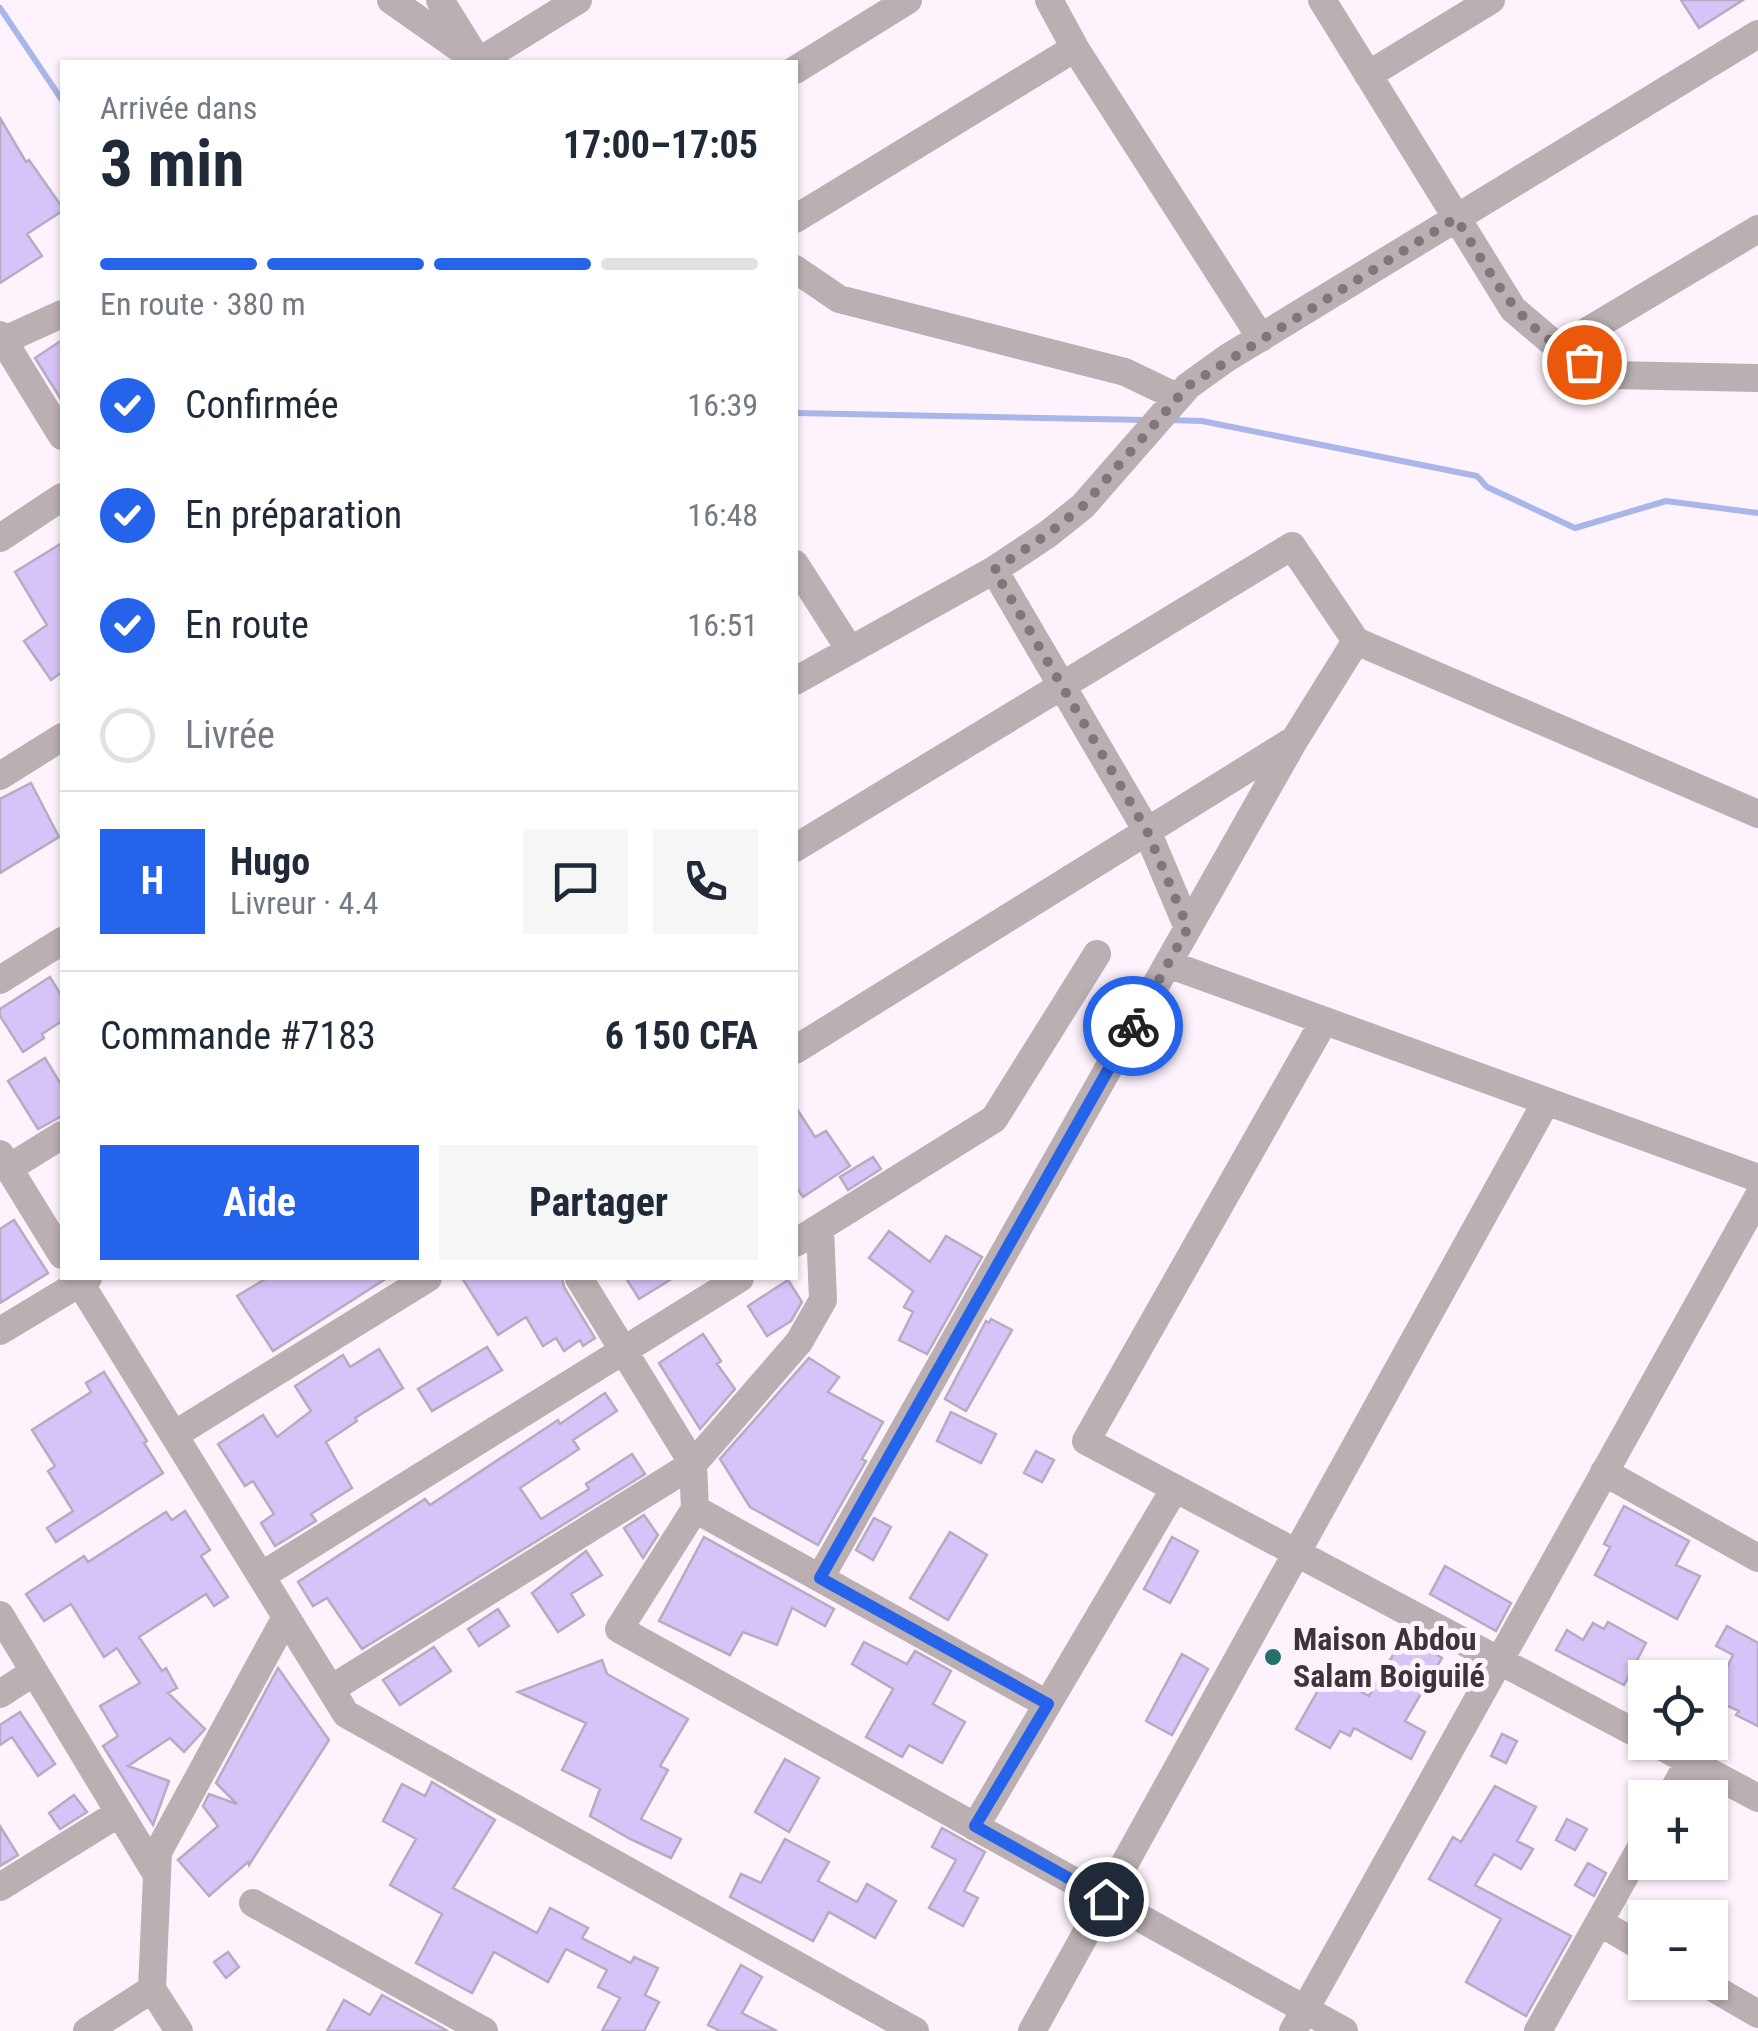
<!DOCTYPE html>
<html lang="fr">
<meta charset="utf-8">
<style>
body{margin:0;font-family:"Roboto Condensed",sans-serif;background:#f6f6f7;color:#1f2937;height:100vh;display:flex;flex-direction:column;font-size:38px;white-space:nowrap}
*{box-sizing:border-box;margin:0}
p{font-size:32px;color:#747a83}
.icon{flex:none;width:55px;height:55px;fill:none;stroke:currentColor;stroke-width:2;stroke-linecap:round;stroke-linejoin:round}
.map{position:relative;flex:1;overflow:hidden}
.details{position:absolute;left:60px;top:60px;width:738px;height:1220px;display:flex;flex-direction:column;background:#fff;border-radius:0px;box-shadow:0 2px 8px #0004}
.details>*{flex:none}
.controls{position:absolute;left:1628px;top:1660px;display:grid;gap:20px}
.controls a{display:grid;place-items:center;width:100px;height:100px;border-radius:0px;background:#fff;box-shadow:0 2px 8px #0004;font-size:50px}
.pin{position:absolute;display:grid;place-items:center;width:85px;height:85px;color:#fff;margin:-42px;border:5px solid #fff;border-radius:50%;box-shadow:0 2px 10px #0007}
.courier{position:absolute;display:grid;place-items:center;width:100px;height:100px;margin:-50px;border:8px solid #2563eb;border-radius:50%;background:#fff;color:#222;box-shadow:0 2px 12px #0007}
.overview em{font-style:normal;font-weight:700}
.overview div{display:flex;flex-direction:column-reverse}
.overview{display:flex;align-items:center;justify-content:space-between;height:170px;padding:0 40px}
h1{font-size:65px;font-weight:700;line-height:75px}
.bar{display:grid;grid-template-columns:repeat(4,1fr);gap:15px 10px;align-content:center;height:120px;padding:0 40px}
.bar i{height:12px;border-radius:8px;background:#e0e1e3}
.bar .active{background:#2563eb}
.bar p{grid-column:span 4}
.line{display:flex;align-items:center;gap:25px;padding:0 40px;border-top:2px solid #e0e1e3}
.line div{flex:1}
.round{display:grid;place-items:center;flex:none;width:105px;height:105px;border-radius:0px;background:#f6f6f7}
ol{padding:0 40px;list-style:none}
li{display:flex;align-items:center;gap:30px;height:110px}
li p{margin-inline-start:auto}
li .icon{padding:10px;border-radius:50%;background:#2563eb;color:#fff;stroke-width:4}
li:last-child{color:#747a83}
li i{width:55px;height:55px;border:5px solid #e0e1e3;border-radius:50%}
.action{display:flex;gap:20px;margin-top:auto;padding:20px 40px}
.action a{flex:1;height:115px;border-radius:0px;background:#2563eb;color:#fff;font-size:40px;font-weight:700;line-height:115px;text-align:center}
.action a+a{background:#f6f6f7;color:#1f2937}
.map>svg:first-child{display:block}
</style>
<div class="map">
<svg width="1758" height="2031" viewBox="0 0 1758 2031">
<rect width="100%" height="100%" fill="#fef3fc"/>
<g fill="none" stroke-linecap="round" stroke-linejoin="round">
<path stroke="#a9b6e9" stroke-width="6" d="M0,8l62,92
M795,413l351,7
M1169,420l33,1 275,55 10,11 88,41 91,-27 92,12"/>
</g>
<path fill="#d6c3f7" stroke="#b4adc1" stroke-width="2.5" d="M1681,0h62l-44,28z
M0,118l26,44 3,-2 33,47v4l-35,23 15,22 -42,27z
M62,340v61l-27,-43z
M62,543v129l-11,8 -27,-39 23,-16 -32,-53z
M31,783l28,54 -59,36v-74z
M50,977l12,20v24l-20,13 2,4 -21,14 -23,-36v-7z
M45,1058l17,28v30l-24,13 -30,-48z
M795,1106l20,31 11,-6 24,35 -47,31 -8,-12z
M873,1157l8,12 -33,21 -8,-13z
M14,1220l34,53 -48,30v-74z
M889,1231l41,31 16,-26 36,21 -55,97 -28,-14 14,-28 -9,-5 9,-16 -44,-33z
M267,1278h120l-114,73 -36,-55z
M462,1278h100l2,9 31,51 -12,8 -3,-6 -16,11 -8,-13 -13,8 -17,-29 -28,18z
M626,1278h47l-34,21z
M788,1280l14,22 -11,19 -24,15 -19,-30z
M991,1319l21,11 -46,81 -21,-12 41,-78 3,2z
M703,1334l18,27 -4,3 18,25 -35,40 -41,-66z
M487,1347l15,23 -70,41 -14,-22z
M379,1349l24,39 -48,30 2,3 -31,21 26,46 -41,26 5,7 -41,25 -14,-23 13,-9 -21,-33 -8,5 -27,-42 45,-29 14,22 34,-26 -16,-25 48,-31 7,12z
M809,1358l30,19 -11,15 55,30 -21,37 4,2 -48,84 -68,-38 -30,-48z
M104,1372l43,69 -3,2 19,30 -107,69 -9,-14 26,-17 -25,-40 7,-5 -23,-36 59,-38 -5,-9z
M605,1393l12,18 -44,29 6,9 -59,39 21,31 48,-30 -3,-5 46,-30 13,20 -283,175 -35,-51 -14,8 -15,-24 127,-83 5,6 128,-85 2,4z
M951,1412l45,22 -15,29 -44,-22z
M1036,1451l18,9 -12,22 -18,-9z
M1624,1506l65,35 -13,24 24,11 -23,43 -82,-44 15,-28 -6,-3z
M185,1511l25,39 -9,6 27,41 -14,9 -8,-12 -67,43 23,34 4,-3 11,20 -9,5 37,36 -21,23 -14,-14 -42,28 41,15 -16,44 -50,-79 15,-10 -18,-30 40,-23 -23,-35 -13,9 -33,-53 -27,17 -18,-27 58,-38 4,6 78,-50 6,8z
M644,1515l14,20 -15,23 -19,-30z
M874,1518l17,9 -18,33 -17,-10z
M950,1532l37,23 -39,65 -38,-22z
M704,1537l130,72 -9,17 -33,-18 -15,37 -34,-13 -13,23 -71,-34z
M1172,1537l26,14 -28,52 -26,-14z
M586,1551l16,24 -31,19 13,21 -26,17 -26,-39z
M1445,1566l66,37 -15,28 -66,-37z
M498,1609l11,17 -30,20 -11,-17z
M1608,1622l38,21 -22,42 -68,-35 11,-20 16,10 10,-17 11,6z
M1727,1626l31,17v83l-22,-11 3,-4 -27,-12 21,-44 -17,-9z
M1404,1636l38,22 -37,63 20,11 -14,27 -57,-31 -4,8 -10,-5 -10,17 -34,-19 32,-56 41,23z
M864,1642l43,22 8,-13 36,20 -18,33 32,18 -23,41 -33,-18 -7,12 -36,-20 27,-48 -41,-25z
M434,1647l17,24 -51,34 -17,-25z
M1182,1654l26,15 -36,66 -26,-14z
M602,1660l5,14 81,45 -28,47 8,4 -27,49 40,20 -10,19 -41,-19 -40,-23 10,-27 -38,-19 24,-47 -68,-31z
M278,1668l51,72 -80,125 -1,-3 -39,34 -31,-36 40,-34 -15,-20 6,-12 28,10 -21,-21z
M20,1712l35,52 -17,12 -26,-39 -12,8v-20z
M1502,1734l15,7 -11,22 -15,-7z
M785,1759l34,19 -30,54 -34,-20z
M432,1782l63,38 -42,68 84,45 13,-25 38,20 -6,10 49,25 3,-6 24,11 -13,27 14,7 -15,29h-42l18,-33 -22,-11 9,-17 -41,-21 -18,33 -54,-30 -22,41 -56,-30 26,-49 -52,-29 26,-46 -33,-18 19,-37 23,12z
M1495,1786l41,21 -19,34 16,8 -12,20 -27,-15 -19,31 96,51 -45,80 -60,-34 35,-63 -72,-40 24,-42 8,5z
M74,1795l13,17 -27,17 -11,-16z
M1567,1819l20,10 -12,21 -19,-10z
M0,1826l18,29 -18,11z
M942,1828l43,24 -21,39 14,7 -15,28 -34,-18 27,-48 -24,-13z
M785,1839l44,23 -11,19 39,21 10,-18 29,17 -21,37 -46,-26 -16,29 -83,-44 11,-23 20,9z
M1588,1863l18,10 -12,23 -19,-11z
M228,1952l11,15 -13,11 -12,-16z
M741,1965l21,12 -20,36 35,18h-57l-12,-6z
M382,1995l66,36h-121l17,-31 26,15z"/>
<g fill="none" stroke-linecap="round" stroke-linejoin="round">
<path stroke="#baafb3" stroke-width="28" d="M391,0l88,62
M440,0l31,50
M1049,0l26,48 186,290
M1322,0l191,309 46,39 51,27 148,3
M478,62l100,-62
M795,70l113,-70
M1368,75l123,-75
M795,219l280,-171
M795,269l44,30 286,73 52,25
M0,335l62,101
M0,342l62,-28
M1559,348l199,-119
M0,538l62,-41
M795,564l55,86
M994,570l153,261 41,97
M795,681l199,-111 54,-36 35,-28 105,-120 39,-28 531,-324
M0,776l62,-39
M795,848l497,-302 64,95 402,173
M1168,964l590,214
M0,980l62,-39
M1324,1021l-238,420 559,297
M795,1050l494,-307
M0,1154l62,101
M9,1168l53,-33
M820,1228l3,72 -24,42 -106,122 2,45 -76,120 725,402
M795,1243l199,-124 103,-165
M77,1278l269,436 569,317
M0,1331l88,-53
M174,1435l254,-157
M1604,1472l154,86
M695,1509l352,195
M261,1576l479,-298
M820,1578l475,-839 61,-98
M0,1615l157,260
M331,1689l362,-225 -114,-186
M0,1694l34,-22
M1653,1742l105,56
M1669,1798l20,-36
M975,1827l200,-339
M0,1887l119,-74
M253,1903l231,128
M1599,1922l46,27
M1703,1982l55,32
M152,1989l27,42
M87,2031l65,-42 6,-137 128,-235
M1032,2031l514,-929
M1293,2031l465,-834
M1538,2031l107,-191"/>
</g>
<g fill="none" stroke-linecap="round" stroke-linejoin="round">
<path stroke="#7f777e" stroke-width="10" stroke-dasharray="0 18" d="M1133,1026l55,-98 -41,-97 -153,-261 54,-36 35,-28 105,-120 268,-168c40,64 59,107 128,144"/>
<path stroke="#2563eb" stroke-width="12" d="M1106,1899l-131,-73 73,-122 -228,-126 313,-552"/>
</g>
<circle fill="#26706c" stroke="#fef3fc" stroke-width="4" cx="1273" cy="1657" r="10"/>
<g text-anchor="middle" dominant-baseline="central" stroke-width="10" stroke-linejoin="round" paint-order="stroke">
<g font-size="32" font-weight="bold" fill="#3b343a" stroke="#fef3fc" text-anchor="start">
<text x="1293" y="1639">Maison Abdou<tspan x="1293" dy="37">Salam Boiguilé</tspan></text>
</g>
</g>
</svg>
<div class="controls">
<a><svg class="icon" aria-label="locate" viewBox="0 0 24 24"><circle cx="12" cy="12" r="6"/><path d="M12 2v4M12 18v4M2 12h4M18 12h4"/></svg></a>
<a>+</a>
<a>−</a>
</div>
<div class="pin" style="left:1584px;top:362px;background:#ea580c"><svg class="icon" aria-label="bag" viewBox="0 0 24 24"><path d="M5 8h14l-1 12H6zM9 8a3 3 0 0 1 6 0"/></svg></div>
<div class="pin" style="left:1106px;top:1899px;background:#1f2937"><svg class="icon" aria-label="home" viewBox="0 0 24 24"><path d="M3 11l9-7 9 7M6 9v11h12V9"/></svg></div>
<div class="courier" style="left:1133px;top:1026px"><svg class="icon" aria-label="bike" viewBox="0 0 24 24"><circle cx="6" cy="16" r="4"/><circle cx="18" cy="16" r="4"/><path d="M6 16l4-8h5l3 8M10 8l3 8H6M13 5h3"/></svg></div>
<section class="details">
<div class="overview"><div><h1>3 min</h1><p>Arrivée dans</p></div><em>17:00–17:05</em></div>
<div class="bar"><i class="active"></i><i class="active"></i><i class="active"></i><i></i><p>En route · 380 m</p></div>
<ol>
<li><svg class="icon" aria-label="check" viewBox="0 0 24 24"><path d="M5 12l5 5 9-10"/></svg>Confirmée<p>16:39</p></li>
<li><svg class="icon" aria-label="check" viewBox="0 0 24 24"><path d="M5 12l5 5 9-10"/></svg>En préparation<p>16:48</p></li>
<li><svg class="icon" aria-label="check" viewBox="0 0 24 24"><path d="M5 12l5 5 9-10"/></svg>En route<p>16:51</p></li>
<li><i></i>Livrée</li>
</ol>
<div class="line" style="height:180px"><b class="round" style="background:#2563eb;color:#fff">H</b><div><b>Hugo</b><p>Livreur · 4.4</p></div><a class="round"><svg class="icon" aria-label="chat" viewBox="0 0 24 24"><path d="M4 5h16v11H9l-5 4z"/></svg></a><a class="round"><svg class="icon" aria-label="phone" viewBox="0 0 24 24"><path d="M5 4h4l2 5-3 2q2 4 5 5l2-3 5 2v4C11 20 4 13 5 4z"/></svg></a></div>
<div class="line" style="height:130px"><div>Commande #7183</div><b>6 150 CFA</b></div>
<div class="action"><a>Aide</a><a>Partager</a></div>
</section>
</div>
